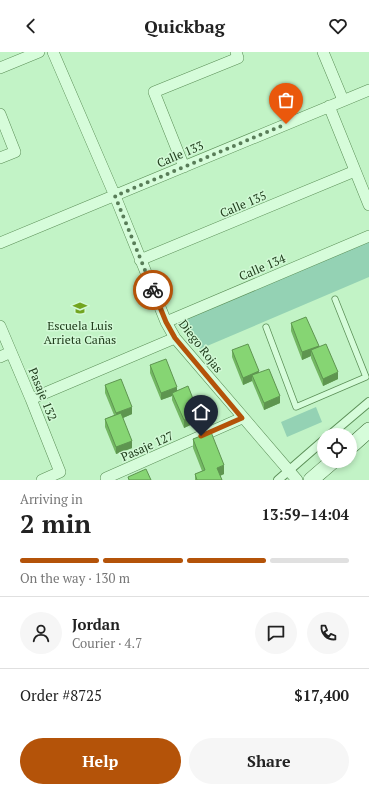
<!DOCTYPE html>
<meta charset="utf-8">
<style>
body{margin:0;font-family:"PT Serif",serif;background:#f6f6f6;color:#222;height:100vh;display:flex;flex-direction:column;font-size:15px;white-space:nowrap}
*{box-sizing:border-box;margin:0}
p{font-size:13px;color:#767676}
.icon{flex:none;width:22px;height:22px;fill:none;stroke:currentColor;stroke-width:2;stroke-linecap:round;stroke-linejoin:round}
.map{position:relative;height:428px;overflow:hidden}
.sheet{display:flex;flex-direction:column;background:#fff;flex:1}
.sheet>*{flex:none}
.tools{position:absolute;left:317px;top:376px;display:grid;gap:8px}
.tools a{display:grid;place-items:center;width:40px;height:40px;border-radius:50%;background:#fff;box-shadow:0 2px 6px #0003;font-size:20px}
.pin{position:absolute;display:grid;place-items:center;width:34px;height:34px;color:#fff;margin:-41px -17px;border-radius:50% 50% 50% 0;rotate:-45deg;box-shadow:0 0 4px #0007}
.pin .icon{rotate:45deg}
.courier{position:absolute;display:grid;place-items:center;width:40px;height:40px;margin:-20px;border:3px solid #b45309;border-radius:50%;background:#fff;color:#222;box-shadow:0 1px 5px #0007}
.summary em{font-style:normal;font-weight:800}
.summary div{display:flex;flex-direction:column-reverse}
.summary{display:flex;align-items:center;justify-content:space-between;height:68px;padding:0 20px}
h1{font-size:26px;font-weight:800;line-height:30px}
.bar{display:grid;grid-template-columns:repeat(4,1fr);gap:6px 4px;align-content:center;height:48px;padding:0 20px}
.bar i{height:5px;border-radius:3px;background:#e0e0e0}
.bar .active{background:#b45309}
.bar p{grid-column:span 4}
.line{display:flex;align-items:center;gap:10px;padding:0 20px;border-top:1px solid #e0e0e0}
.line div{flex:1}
.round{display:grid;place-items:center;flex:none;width:42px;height:42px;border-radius:21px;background:#f6f6f6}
.action{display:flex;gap:8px;margin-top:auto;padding:8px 20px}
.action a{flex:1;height:46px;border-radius:24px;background:#b45309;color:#fff;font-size:16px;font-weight:800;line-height:46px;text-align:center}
.action a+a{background:#f6f6f6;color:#222}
header{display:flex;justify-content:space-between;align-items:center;height:52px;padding:0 20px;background:#fff;font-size:18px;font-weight:800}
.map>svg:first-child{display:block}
</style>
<header><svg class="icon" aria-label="back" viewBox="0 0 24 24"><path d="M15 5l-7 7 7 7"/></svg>Quickbag<svg class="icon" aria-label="heart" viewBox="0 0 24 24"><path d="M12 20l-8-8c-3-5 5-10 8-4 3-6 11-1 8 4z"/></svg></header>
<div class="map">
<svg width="369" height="428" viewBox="0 0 369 428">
<rect width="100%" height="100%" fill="#c2f3c6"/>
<path fill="#94d2b4" d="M369,187v38l-169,72 -23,-29z
M316,355l6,15 -35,15 -6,-15z"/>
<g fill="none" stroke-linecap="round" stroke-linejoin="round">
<defs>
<path id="service" d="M266,275l30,80 70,-30 -31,-78"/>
<path id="pedestrian" d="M330,383l39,-33
M278,428l46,-40"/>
<path id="minor" d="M53,0l62,144 51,126 9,16 122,142
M323,0l20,48
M0,16l39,-16
M329,54l40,99
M0,62l15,38 -15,6
M184,115l-30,-75 84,-34 -2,-6
M0,191l369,-153
M140,208l215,-89
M166,270l203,-86
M0,274l31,73 29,73 -18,8
M0,305l11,-5
M31,347l144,-61
M106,426l136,-60"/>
<path id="secondary" d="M350,395l19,-17
M311,428l22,-19"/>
</defs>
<use href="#service" stroke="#5b8f57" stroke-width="7"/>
<use href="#pedestrian" stroke="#5b8f57" stroke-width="10"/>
<use href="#minor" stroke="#5b8f57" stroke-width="12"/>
<use href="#secondary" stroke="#40713a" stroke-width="16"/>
<use href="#service" stroke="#d6fcda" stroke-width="5.5"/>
<use href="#pedestrian" stroke="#d6fcda" stroke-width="8"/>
<use href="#minor" stroke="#d6fcda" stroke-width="11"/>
<use href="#secondary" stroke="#d6fcda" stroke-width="15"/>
</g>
<path fill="#73b763" d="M291,271l28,24 19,32 -15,7 -12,-28v-2l-9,4 -11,-29z
M232,298l27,23 21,30 -16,7 -12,-29 -9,4 -11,-28z
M150,313l27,26 22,30 -15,7 -12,-28v-4l-11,4 -11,-27z
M105,333l27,29 -9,4 9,30 -16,6 -11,-27v-8l9,-4 -9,-22z
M193,387l31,35 -4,2 2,4h-27v-6l7,-3 -9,-23z"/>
<path fill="#5e9550" d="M319,294v7l-8,-3v6l-9,4v-8z
M259,319v8l-7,-4v6l-9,4v-7z
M338,320v7l-15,7v-7z
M177,335v7l-5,-1v3l-11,4v-7z
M280,344v7l-16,7v-7z
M132,355v7l-16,7v-8z
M199,362v7l-15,7v-8z
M132,389v7l-16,6v-7z
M224,413v9l-7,3v-9z"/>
<path fill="#86d573" stroke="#5e9550" d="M306,265l13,29 -17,6 -11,-29z
M248,292l11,27 -16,7 -11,-28z
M326,292l12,28 -15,7 -12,-29z
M166,307l11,28 -16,6 -11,-28z
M269,317l11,27 -16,7 -12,-28z
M121,327l11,28 -16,6 -11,-28z
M188,334l11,28 -15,6 -12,-27z
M121,361l11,28 -16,6 -11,-28z
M211,380l13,33 -7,3 5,12h-25l-2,-6 10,-4 -12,-31z
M146,417l5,11h-22l-1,-3z"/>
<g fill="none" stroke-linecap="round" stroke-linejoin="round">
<path stroke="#597d58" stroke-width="4" stroke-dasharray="0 7.2" d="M153,238l-38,-94 171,-72"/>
<path stroke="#b45309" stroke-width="5" d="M153,238l13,32 9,16 67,80 -41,18"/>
</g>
<defs>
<symbol id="school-bare" viewBox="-9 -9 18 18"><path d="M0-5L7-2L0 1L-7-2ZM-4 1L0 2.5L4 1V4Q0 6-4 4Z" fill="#72a520" stroke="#d2f9d6" stroke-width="2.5" paint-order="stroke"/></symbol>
</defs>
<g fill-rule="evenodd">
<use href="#school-bare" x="70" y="246" width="20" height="20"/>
</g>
<g text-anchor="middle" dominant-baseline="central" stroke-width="3" stroke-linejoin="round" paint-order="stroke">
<g font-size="12" fill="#203d1c" stroke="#d2f9d6">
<text transform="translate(180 102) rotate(-23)">Calle 133</text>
<text transform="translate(243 152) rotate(-23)">Calle 135</text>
<text transform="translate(262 215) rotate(-23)">Calle 134</text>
<text transform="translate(201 294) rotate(52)">Diego Rojas</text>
<text transform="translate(43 342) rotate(68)">Pasaje 132</text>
<text transform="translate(147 394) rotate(-24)">Pasaje 127</text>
</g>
<g font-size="12" fill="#203d1c" stroke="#d2f9d6">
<text x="80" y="273">Escuela Luis<tspan x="80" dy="14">Arrieta Cañas</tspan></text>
</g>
</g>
</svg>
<div class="tools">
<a><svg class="icon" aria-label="locate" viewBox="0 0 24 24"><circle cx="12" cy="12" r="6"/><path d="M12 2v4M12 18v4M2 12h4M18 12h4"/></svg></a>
</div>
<div class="pin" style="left:286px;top:72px;background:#ea580c"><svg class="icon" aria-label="bag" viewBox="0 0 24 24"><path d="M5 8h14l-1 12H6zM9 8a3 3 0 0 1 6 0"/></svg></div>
<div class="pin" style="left:201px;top:384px;background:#1f2937"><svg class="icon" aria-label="home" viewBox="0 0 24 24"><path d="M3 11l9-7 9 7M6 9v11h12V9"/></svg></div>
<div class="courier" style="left:153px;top:238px"><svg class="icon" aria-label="bike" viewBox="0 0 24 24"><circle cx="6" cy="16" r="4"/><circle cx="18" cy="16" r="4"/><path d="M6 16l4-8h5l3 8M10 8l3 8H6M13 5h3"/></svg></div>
</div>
<section class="sheet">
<div class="summary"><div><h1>2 min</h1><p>Arriving in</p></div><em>13:59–14:04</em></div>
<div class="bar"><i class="active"></i><i class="active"></i><i class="active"></i><i></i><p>On the way · 130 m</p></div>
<div class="line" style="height:72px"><a class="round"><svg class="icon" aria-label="person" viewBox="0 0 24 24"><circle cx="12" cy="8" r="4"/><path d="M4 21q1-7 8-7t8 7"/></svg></a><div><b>Jordan</b><p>Courier · 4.7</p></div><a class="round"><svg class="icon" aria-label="chat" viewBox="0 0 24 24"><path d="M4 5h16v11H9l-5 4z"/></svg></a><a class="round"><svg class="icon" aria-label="phone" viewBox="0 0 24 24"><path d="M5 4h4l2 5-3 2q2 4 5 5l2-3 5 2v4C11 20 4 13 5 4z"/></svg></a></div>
<div class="line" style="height:52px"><div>Order #8725</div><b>$17,400</b></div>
<div class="action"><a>Help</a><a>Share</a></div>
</section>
